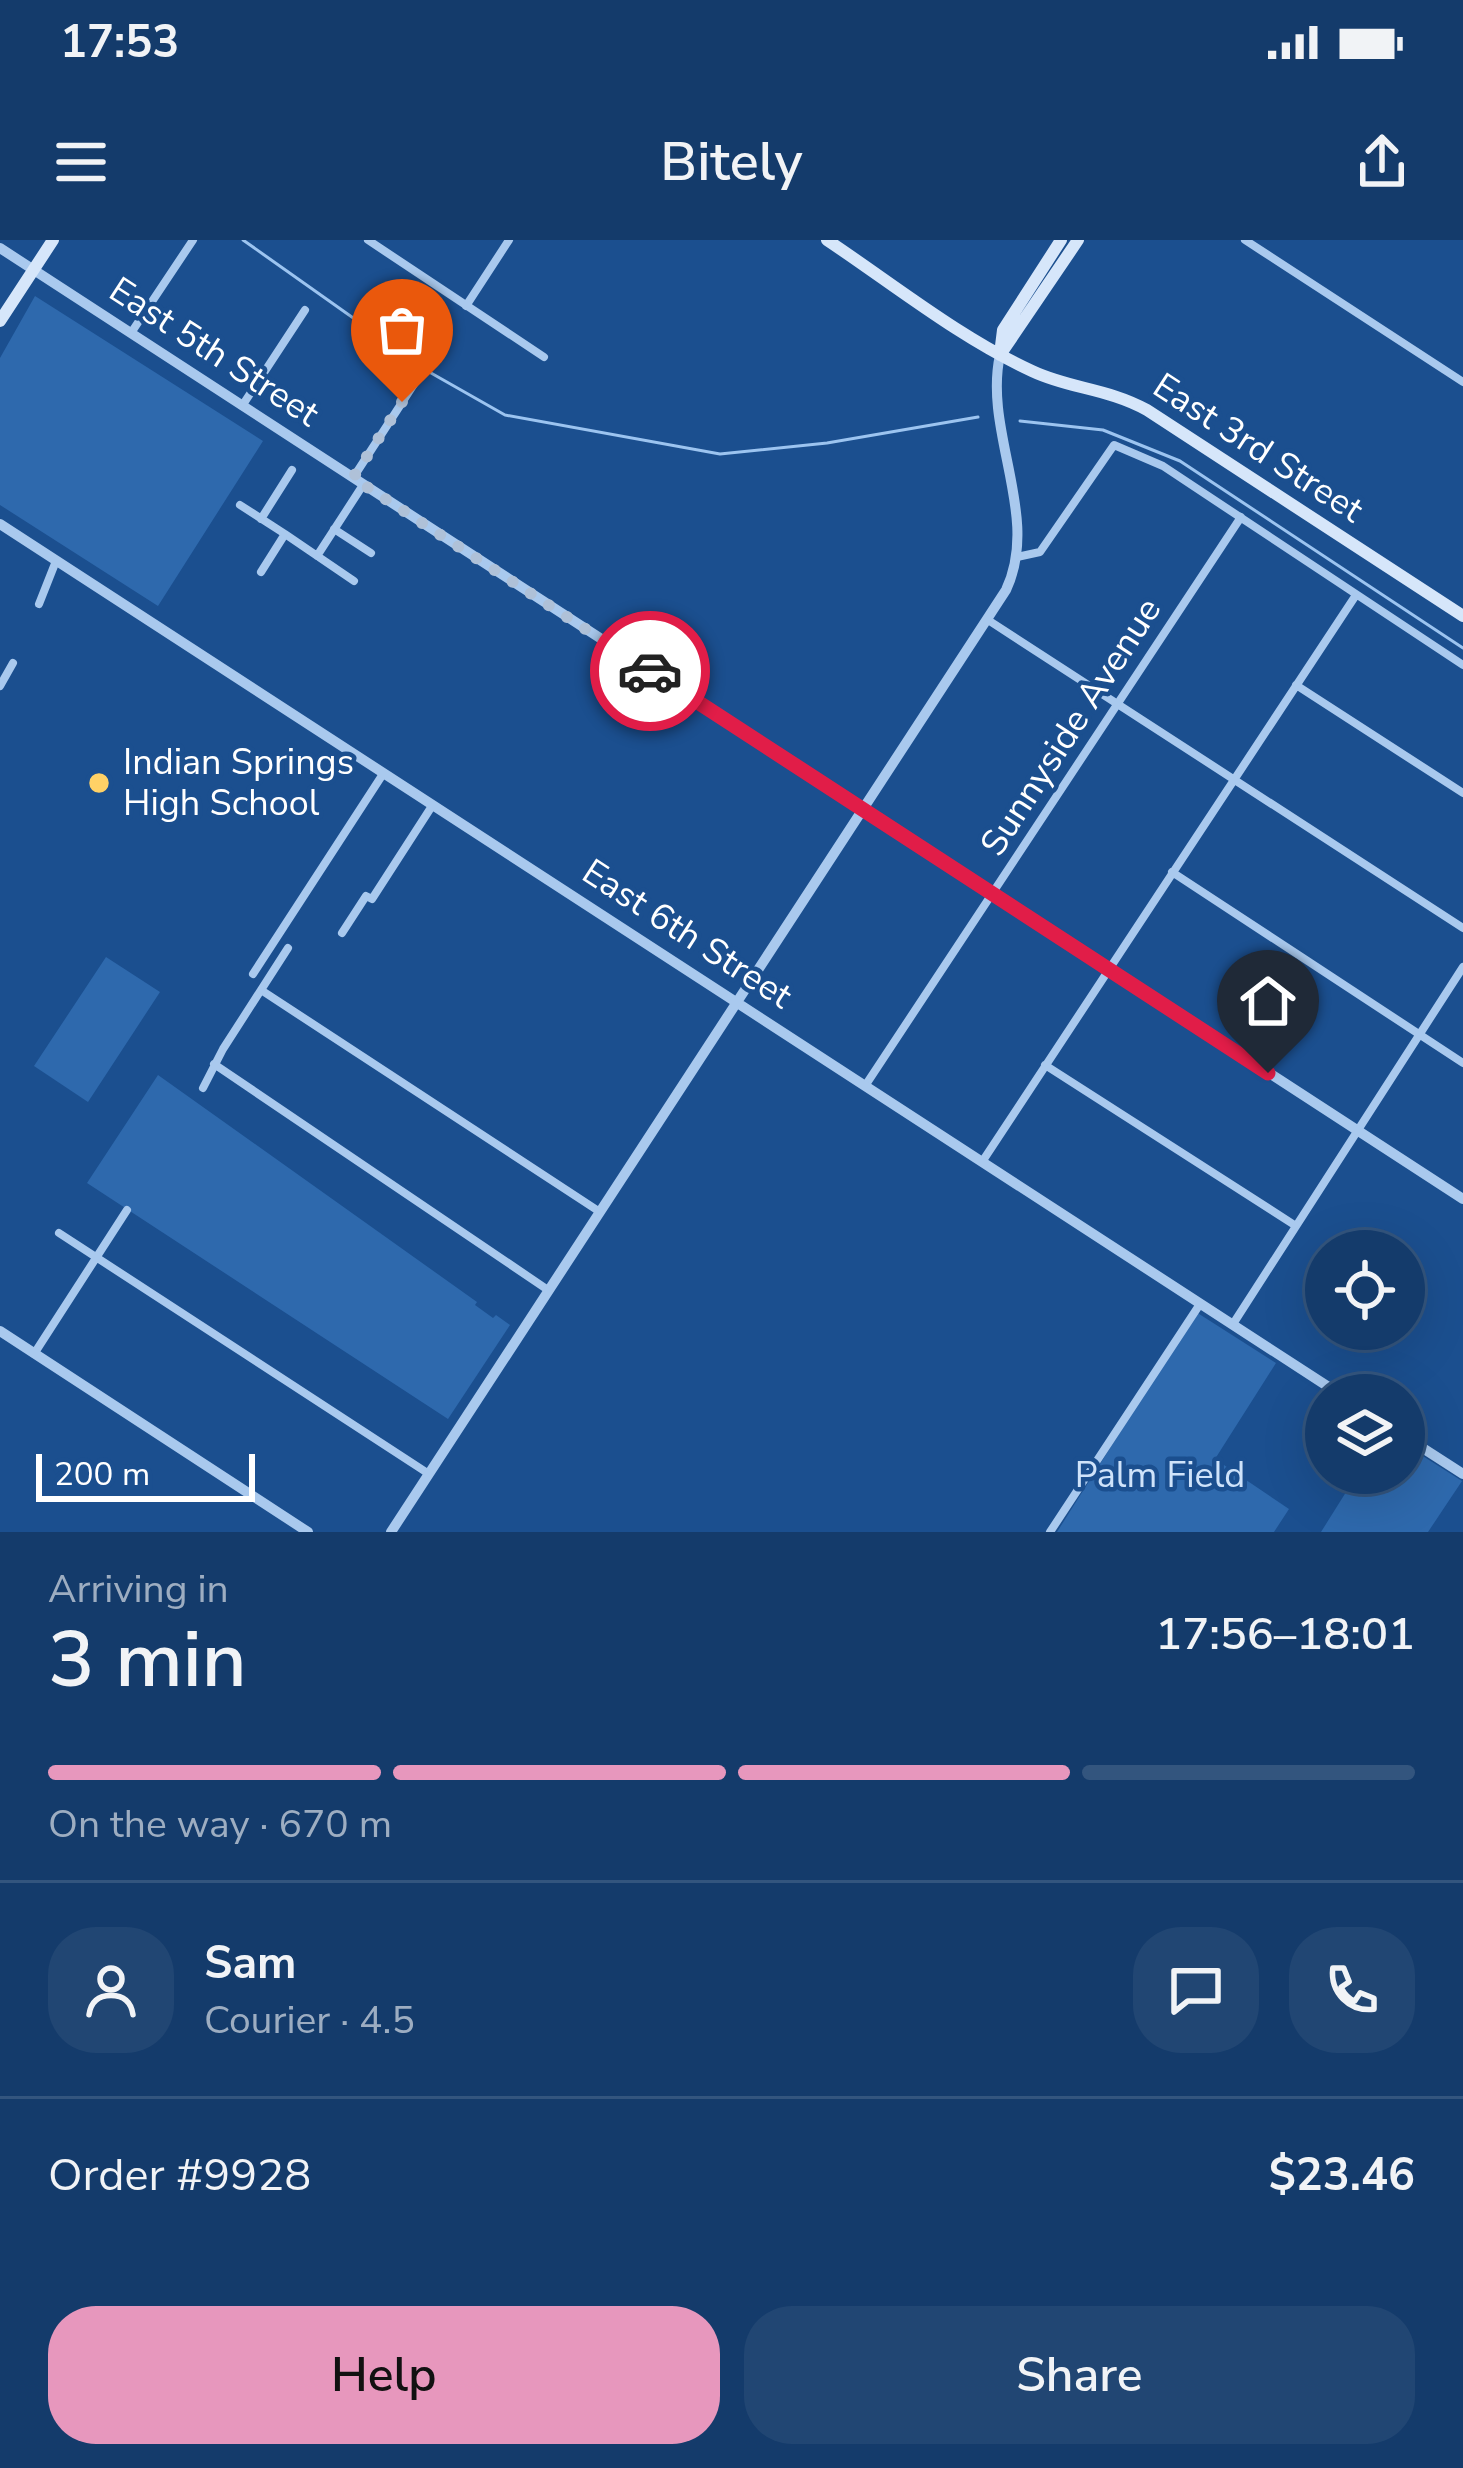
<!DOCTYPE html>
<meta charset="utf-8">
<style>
body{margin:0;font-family:"Nunito Sans",sans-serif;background:#214673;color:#f1f3f6;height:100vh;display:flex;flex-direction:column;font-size:45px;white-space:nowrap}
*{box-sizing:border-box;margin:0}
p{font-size:39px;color:#9dadc1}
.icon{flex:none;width:66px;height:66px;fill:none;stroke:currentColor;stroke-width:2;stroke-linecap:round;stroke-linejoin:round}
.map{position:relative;height:1292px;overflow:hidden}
.drawer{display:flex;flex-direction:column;background:#143b6b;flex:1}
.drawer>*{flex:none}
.controls{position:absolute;left:1305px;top:990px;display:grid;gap:24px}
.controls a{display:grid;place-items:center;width:120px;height:120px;border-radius:50%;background:#143b6b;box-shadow:0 12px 48px #0002,0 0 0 3px #33557e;font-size:60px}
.scale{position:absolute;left:36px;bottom:30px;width:219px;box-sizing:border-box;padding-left:12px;border:6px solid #fff;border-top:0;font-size:33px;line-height:42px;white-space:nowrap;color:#fff;-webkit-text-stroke:9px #1b4f8f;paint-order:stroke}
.pin{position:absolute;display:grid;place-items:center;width:102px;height:102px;color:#fff;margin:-123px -51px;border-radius:50% 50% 50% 0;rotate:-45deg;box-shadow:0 0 12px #0007}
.pin .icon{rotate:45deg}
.courier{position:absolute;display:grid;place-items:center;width:120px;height:120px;margin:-60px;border:9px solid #e11d48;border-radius:50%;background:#fff;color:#222;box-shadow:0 3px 15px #0007}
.overview em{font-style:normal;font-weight:600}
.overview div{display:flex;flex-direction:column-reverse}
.overview{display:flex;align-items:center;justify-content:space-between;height:204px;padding:0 48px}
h1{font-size:78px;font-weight:600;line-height:90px}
.bar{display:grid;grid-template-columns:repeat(4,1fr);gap:18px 12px;align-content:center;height:144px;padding:0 48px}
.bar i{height:15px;border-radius:9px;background:#33557e}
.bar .on{background:#e797bd}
.bar p{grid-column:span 4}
.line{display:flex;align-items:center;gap:30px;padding:0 48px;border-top:3px solid #33557e}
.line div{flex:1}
.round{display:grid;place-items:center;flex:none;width:126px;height:126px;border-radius:48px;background:#214673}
.action{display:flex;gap:24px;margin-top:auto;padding:24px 48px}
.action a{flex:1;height:138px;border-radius:48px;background:#e797bd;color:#111;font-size:48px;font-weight:600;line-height:138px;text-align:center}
.action a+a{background:#214673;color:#f1f3f6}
.status{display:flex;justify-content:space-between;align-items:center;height:84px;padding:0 60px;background:#143b6b;direction:ltr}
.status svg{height:33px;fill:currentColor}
header{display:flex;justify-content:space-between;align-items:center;height:156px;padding:0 48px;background:#143b6b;font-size:54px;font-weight:600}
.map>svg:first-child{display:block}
</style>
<div class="status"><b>17:53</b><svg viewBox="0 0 49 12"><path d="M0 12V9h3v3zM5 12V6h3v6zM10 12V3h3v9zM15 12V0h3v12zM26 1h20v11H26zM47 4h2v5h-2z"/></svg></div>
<header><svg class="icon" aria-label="menu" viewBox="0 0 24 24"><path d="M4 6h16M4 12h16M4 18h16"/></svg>Bitely<svg class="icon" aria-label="share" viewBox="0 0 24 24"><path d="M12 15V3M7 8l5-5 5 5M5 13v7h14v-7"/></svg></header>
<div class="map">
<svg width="1463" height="1292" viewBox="0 0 1463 1292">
<rect width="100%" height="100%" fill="#1b4f8f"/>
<path fill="#2e69ad" d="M35,56l228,145 -105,165 -158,-101v-147z
M106,717l54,35 -72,110 -54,-36z
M158,835l319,227 -2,3 18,13 3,-3 14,10 -62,94 -361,-236z
M1196,1072l80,51 -61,96 74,50 -15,23h-217z
M1404,1204l58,37 -34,51h-107l37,-59h46z"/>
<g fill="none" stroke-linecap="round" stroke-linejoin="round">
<path stroke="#9cc4f0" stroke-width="3" d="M243,0l188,133 74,42 215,39 107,-11 151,-26
M1020,181l83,9 77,31 283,187"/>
<path stroke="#a9c9ee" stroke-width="8" d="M368,0l176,117
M1245,0l218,142
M466,66l43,-66
M131,93l62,-93
M242,166l63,-96
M353,238l63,-97
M240,265l45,29 -24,38
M261,279l31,-49
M334,289l37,24
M285,294l69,47
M317,316l46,-71
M1017,317l23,-5 74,-107 49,21 300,199
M39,364l17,-43
M988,380l475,308
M1296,445l167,108
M0,446l13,-23
M1172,632l291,191
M342,693l24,-37 6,3 60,-93
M253,734l130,-200
M261,750l339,222
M214,824l334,226
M1045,825l251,161
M865,846l376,-569
M203,848l20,-39 65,-101
M982,922l374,-567
M59,993l370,241
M1233,1084l230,-357
M34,1114l93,-144
M1050,1292l150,-228"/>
<path stroke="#a9c9ee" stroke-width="10" d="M0,8l1463,951
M0,284l1341,871
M0,1091l308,201
M1404,1196l59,38
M391,1292l615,-942c35,-74 -23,-158 -6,-235"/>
<path stroke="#d6e6fa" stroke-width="12" d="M827,0c66,44 133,98 205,131 38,18 75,17 115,39l316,206
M0,81l53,-81
M1000,114l3,-24 58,-90
M1000,115l78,-115"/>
</g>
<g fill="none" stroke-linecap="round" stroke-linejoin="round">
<path stroke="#afc1d8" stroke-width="12" stroke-dasharray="0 21.6" d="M402,162l-49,76 297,193"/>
<path stroke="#e11d48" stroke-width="15" d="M650,431l618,402"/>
</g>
<circle fill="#ffd166" stroke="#1b4f8f" stroke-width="4.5" cx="99" cy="543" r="12"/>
<g text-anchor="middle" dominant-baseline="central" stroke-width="9" stroke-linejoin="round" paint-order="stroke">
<g font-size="36" fill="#fff" stroke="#1b4f8f">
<text transform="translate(214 112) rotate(33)">East 5th Street</text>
<text transform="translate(1258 208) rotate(33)">East 3rd Street</text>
<text transform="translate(1071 487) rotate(-57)">Sunnyside Avenue</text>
<text transform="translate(687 694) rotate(33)">East 6th Street</text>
</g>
<g font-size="36" fill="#fff" stroke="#1b4f8f" text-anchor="start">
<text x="123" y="522">Indian Springs<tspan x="123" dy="41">High School</tspan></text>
</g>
<g font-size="36" fill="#cfe3fa" stroke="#1b4f8f">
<text x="1160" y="1235">Palm Field</text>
</g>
</g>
</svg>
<div class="controls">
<a><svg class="icon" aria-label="locate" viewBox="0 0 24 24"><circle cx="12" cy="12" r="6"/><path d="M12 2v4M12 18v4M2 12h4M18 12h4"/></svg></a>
<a><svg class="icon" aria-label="layers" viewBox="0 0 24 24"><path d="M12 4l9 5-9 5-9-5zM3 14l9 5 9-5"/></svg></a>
</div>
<div class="scale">200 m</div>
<div class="pin" style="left:402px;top:162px;background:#ea580c"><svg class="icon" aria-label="bag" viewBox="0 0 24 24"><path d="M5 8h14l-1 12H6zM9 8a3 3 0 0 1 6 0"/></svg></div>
<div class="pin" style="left:1268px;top:833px;background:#1f2937"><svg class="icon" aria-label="home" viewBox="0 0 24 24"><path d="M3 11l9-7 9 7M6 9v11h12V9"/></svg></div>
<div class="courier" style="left:650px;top:431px"><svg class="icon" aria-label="car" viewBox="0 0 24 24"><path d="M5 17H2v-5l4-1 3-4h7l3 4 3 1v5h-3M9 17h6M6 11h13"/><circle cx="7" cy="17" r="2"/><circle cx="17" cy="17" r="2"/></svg></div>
</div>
<section class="drawer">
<div class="overview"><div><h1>3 min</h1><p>Arriving in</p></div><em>17:56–18:01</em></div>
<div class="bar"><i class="on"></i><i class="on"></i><i class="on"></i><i></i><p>On the way · 670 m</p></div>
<div class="line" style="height:216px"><a class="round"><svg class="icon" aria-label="person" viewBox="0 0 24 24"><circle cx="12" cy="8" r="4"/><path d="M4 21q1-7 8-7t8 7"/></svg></a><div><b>Sam</b><p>Courier · 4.5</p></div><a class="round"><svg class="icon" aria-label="chat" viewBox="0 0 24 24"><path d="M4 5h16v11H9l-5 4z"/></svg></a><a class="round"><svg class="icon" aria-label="phone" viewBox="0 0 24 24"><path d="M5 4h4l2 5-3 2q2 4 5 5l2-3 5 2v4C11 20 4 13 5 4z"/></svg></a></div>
<div class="line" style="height:156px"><div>Order #9928</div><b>$23.46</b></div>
<div class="action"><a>Help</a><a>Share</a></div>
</section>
